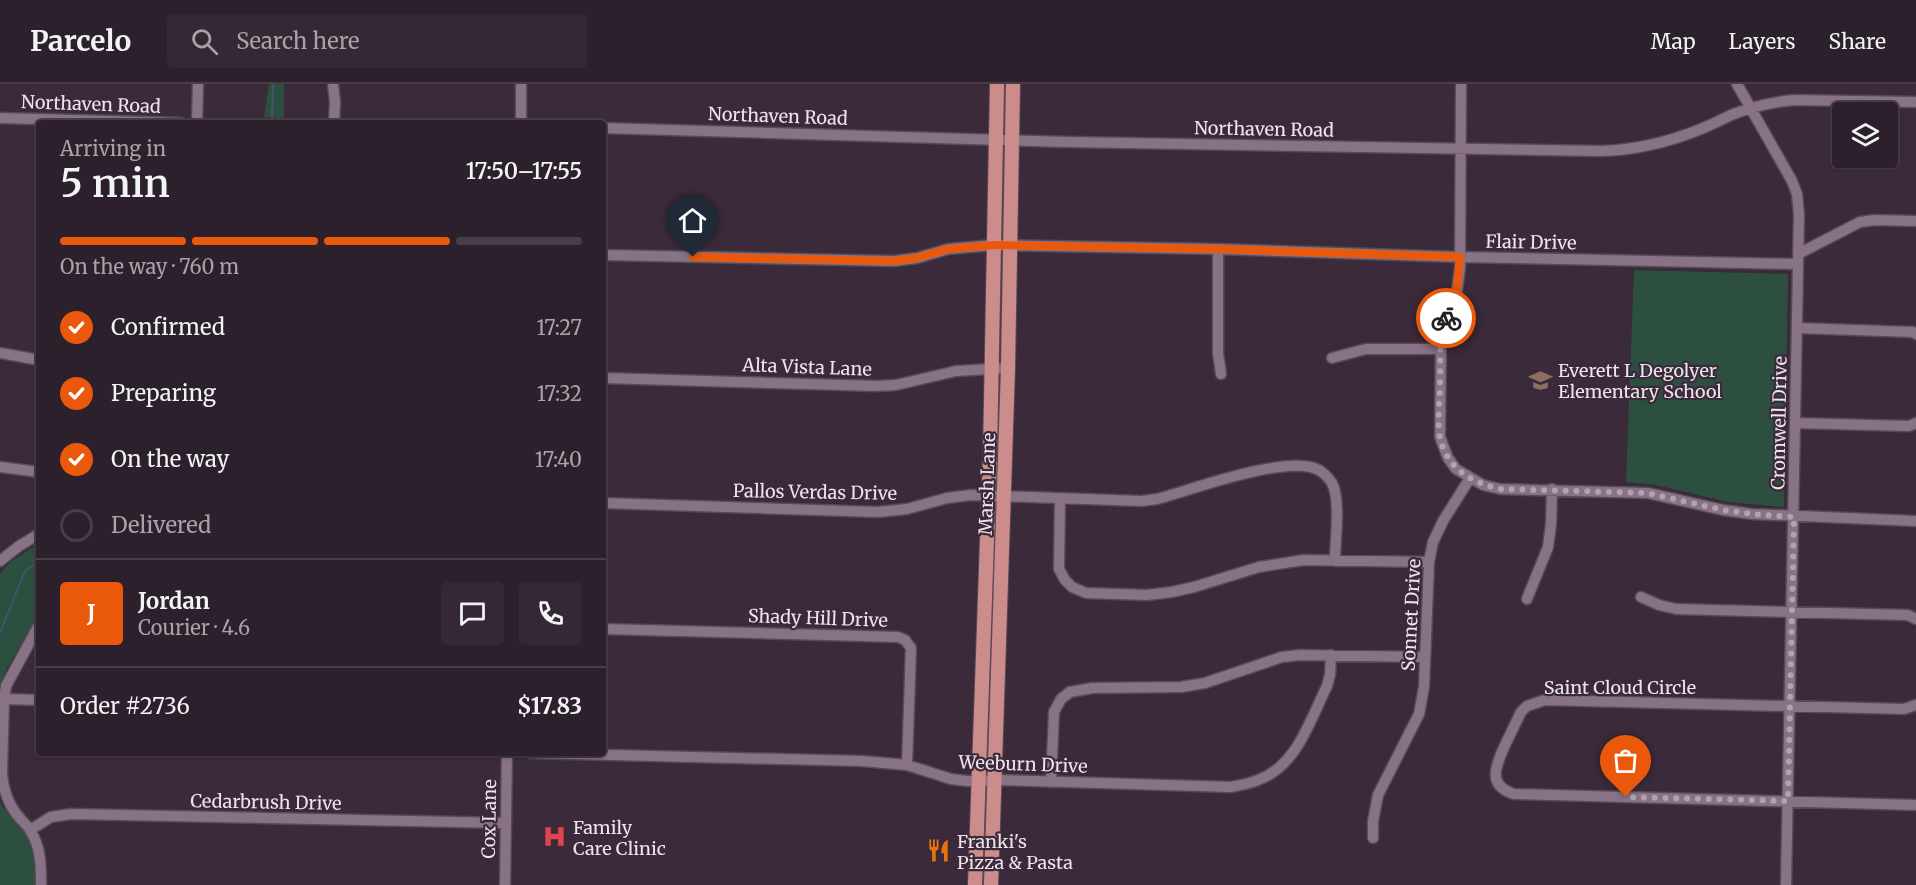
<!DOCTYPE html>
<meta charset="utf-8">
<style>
body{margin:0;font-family:Merriweather,serif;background:#342834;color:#f1f3f6;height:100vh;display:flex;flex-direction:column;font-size:22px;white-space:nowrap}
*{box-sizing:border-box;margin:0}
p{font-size:20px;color:#a6a3a9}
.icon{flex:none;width:33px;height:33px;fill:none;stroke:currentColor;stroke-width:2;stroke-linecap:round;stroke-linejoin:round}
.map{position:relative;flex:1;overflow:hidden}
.panel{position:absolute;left:36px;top:36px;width:570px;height:636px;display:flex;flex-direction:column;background:#2c202c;border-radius:6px;box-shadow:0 2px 4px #0004,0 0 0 2px #483e48}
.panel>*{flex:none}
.fabs{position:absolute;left:1832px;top:18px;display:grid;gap:12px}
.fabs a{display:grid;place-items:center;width:66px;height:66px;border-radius:6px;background:#2c202c;box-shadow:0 2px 4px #0004,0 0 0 2px #483e48;font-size:30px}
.pin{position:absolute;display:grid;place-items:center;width:51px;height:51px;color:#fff;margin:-62px -26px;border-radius:50% 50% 50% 0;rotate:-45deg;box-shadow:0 0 6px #0007}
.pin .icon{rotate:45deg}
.courier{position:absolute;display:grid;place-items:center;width:60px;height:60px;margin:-30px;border:4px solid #ea580c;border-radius:50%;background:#fff;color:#222;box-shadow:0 2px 8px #0007}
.head em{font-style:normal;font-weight:600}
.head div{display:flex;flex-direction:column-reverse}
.head{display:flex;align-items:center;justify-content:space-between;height:102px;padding:0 24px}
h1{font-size:39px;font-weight:600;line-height:45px}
.bar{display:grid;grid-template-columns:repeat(4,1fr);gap:9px 6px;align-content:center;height:72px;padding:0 24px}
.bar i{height:8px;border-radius:4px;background:#483e48}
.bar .selected{background:#ea580c}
.bar p{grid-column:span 4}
.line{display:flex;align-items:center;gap:15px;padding:0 24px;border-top:2px solid #483e48}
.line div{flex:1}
.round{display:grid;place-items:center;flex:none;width:63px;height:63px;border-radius:6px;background:#342834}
ol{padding:0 24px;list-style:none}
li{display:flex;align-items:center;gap:18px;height:66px}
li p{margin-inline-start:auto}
li .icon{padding:6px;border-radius:50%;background:#ea580c;color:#fff;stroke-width:4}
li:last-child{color:#a6a3a9}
li i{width:33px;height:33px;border:3px solid #483e48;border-radius:50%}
header{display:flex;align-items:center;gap:36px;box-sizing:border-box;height:84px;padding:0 30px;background:#2c202c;border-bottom:2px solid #483e48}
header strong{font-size:28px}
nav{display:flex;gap:33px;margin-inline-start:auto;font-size:21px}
.search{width:420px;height:54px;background:#342834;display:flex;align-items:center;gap:15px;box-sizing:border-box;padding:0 21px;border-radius:6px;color:#a6a3a9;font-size:22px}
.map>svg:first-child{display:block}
</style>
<header>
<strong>Parcelo</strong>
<div class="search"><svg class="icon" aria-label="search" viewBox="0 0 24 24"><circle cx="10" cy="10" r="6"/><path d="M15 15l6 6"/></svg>Search here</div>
<nav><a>Map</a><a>Layers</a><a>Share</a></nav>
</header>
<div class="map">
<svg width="1916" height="801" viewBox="0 0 1916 801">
<rect width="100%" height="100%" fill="#3b2a3a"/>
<path fill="#2c4f40" d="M269,0h15v34l-20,-1z
M1634,186l154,4 -4,233 -56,-5 -72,-17 -30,-3z
M39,460v72l-32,52 -7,19v-113l10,-12z
M0,716l2,6 26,30 9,21 -1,28h-36z"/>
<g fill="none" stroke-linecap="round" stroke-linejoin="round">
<path stroke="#41566e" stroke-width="2" d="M272,39l1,-39
M0,549l25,-62 14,-10"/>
<defs>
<path id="minor" d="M333,0l2,18 -1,21
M1461,0l-1,184 -4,30 -11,22 -4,15 -1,102 8,21 8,11 27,16 17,4 148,4 75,17 29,4 164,7
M1737,0l55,97 5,13 2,21 -13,670
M0,34l181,5
M197,39l1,-39
M521,39v-39
M603,44l466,14 532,9c34,-1 68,-9 100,-22 10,-4 20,-9 30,-14 20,-8 42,-13 63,-15l122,2
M1218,165v104l3,21
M1798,170l62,-32 15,-2 41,1
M603,171l291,6 23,-3 31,-9 46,-4 224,4 242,8 337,7
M1797,244l116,4 3,2
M0,269l39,7
M1332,274l34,-9h74
M603,294l274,8 19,-1 60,-14 52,-3
M1795,339l114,3 7,-3
M0,383l39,5
M1060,415l-1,70 6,11 7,7 14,6 61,2 25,-3 22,-5 65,-20 45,-7 125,2
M603,419l275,9 29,-3 40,-11 24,-3 170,6 16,-2c37,-10 123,-42 157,-31 7,2 14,9 18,15 9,18 3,57 3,78
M0,477l19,-15 20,-12
M1641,513l18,8 17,4 232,6 8,4
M1527,515l21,-52 3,-23 1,-35
M39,541l-33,61 -2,13 -2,73c1,16 6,32 16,44 4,5 9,9 12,14 11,17 11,36 11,55
M603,545l295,8 7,3 6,8 -4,117
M4,615l35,1
M1916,621l-12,4 -359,-9 -18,6 -6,6c-5,10 -10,21 -15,31 -9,20 -21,42 8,51l402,11
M530,669l332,8 45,4 44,14 16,2 34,-1 230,7c9,-2 18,-3 27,-7 39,-14 52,-60 69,-94l3,-11 1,-20
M1051,698l3,-70 7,-13 9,-7 22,-4 89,-1 24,-4 77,-26 18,-2 125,2
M30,746l21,-13 20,-3 434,9
M1373,754v-17l5,-26 41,-81 5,-27 5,-125 4,-20 10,-21 27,-43
M505,801l2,-132"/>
<path id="major" d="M975,801l15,-431 7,-370
M991,801l17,-517 5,-284"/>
</defs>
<use href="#minor" stroke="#574956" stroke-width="13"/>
<use href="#major" stroke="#574956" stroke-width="16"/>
<use href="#minor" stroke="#877385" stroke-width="10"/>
<use href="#major" stroke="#cd8c8c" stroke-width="14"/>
</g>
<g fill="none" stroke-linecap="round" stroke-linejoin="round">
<path stroke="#b0a3af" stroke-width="6" stroke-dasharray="0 10.8" d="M1446,234c-8,21 -5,42 -6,64 0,16 -3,42 0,56 7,30 31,45 60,51l147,4 76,17 29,4 42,3 -6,284 -162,-4"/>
<path stroke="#ea580c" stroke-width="8" d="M693,173l201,4 22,-3 32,-9 46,-4 224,4 242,8 -4,41 -10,20"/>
</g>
<defs>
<symbol id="school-bare" viewBox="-9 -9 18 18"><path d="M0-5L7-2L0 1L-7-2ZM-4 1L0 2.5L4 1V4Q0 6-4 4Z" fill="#8d6e63" stroke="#3b2a3a" stroke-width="2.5" paint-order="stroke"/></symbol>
<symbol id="hospital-bare" viewBox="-9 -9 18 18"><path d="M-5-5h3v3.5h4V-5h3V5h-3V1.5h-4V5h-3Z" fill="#e0444e" stroke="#3b2a3a" stroke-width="2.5" paint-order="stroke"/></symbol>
<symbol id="restaurant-bare" viewBox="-9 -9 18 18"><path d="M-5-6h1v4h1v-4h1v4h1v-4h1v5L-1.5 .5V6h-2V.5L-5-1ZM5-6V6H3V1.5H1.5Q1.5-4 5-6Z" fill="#e8710a" stroke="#3b2a3a" stroke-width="2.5" paint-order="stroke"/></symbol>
</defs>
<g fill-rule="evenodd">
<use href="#school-bare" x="1524" y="280" width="33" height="33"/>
<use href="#hospital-bare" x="538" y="736" width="33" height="33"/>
<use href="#restaurant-bare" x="922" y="750" width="33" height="33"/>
</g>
<g text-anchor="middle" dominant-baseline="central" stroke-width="4.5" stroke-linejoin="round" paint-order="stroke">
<g font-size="18" fill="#efe4ee" stroke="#3b2a3a">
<text transform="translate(91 20) rotate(2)">Northaven Road</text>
<text transform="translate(778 32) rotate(2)">Northaven Road</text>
<text transform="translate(1264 45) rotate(1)">Northaven Road</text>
<text transform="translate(1531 158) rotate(1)">Flair Drive</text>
<text transform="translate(807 283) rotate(2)">Alta Vista Lane</text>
<text transform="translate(1779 339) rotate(-89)">Cromwell Drive</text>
<text transform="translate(987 400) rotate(-88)">Marsh Lane</text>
<text transform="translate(815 408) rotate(1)">Pallos Verdas Drive</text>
<text transform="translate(1411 531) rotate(-87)">Sonnet Drive</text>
<text transform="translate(818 534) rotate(2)">Shady Hill Drive</text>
<text x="1620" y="603">Saint Cloud Circle</text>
<text transform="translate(1023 680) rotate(2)">Weeburn Drive</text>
<text transform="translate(266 718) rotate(1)">Cedarbrush Drive</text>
<text transform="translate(489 735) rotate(-89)">Cox Lane</text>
</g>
<g font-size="18" fill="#efe4ee" stroke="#3b2a3a" text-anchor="start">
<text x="1558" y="286">Everett L Degolyer<tspan x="1558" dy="21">Elementary School</tspan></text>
<text x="573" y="743">Family<tspan x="573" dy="21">Care Clinic</tspan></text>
<text x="957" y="757">Franki's<tspan x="957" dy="21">Pizza &amp; Pasta</tspan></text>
</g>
</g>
</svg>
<div class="fabs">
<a><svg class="icon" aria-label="layers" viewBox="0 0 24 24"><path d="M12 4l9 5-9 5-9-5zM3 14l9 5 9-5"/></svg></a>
</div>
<div class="pin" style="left:1626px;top:713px;background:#ea580c"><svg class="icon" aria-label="bag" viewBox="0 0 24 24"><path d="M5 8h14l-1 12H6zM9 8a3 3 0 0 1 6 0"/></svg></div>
<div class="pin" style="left:693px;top:173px;background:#1f2937"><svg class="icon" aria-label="home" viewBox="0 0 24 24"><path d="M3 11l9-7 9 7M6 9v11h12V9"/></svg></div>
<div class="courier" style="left:1446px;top:234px"><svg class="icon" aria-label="bike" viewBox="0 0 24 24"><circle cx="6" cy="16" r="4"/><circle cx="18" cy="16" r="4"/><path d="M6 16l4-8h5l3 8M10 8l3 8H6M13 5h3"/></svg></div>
<section class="panel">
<div class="head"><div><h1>5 min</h1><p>Arriving in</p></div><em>17:50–17:55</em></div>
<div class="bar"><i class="selected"></i><i class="selected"></i><i class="selected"></i><i></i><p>On the way · 760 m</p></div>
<ol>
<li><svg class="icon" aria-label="check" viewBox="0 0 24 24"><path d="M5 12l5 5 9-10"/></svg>Confirmed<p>17:27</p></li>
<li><svg class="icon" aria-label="check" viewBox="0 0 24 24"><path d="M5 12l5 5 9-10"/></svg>Preparing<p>17:32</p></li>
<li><svg class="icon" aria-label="check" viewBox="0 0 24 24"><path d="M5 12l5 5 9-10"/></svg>On the way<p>17:40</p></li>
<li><i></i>Delivered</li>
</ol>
<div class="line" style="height:108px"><b class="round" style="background:#ea580c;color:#fff">J</b><div><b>Jordan</b><p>Courier · 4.6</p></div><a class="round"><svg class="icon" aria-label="chat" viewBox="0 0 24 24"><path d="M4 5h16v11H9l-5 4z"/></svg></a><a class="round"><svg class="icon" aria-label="phone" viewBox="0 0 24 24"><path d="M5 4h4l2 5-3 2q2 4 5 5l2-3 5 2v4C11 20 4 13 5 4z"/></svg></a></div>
<div class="line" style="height:78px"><div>Order #2736</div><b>$17.83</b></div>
</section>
</div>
